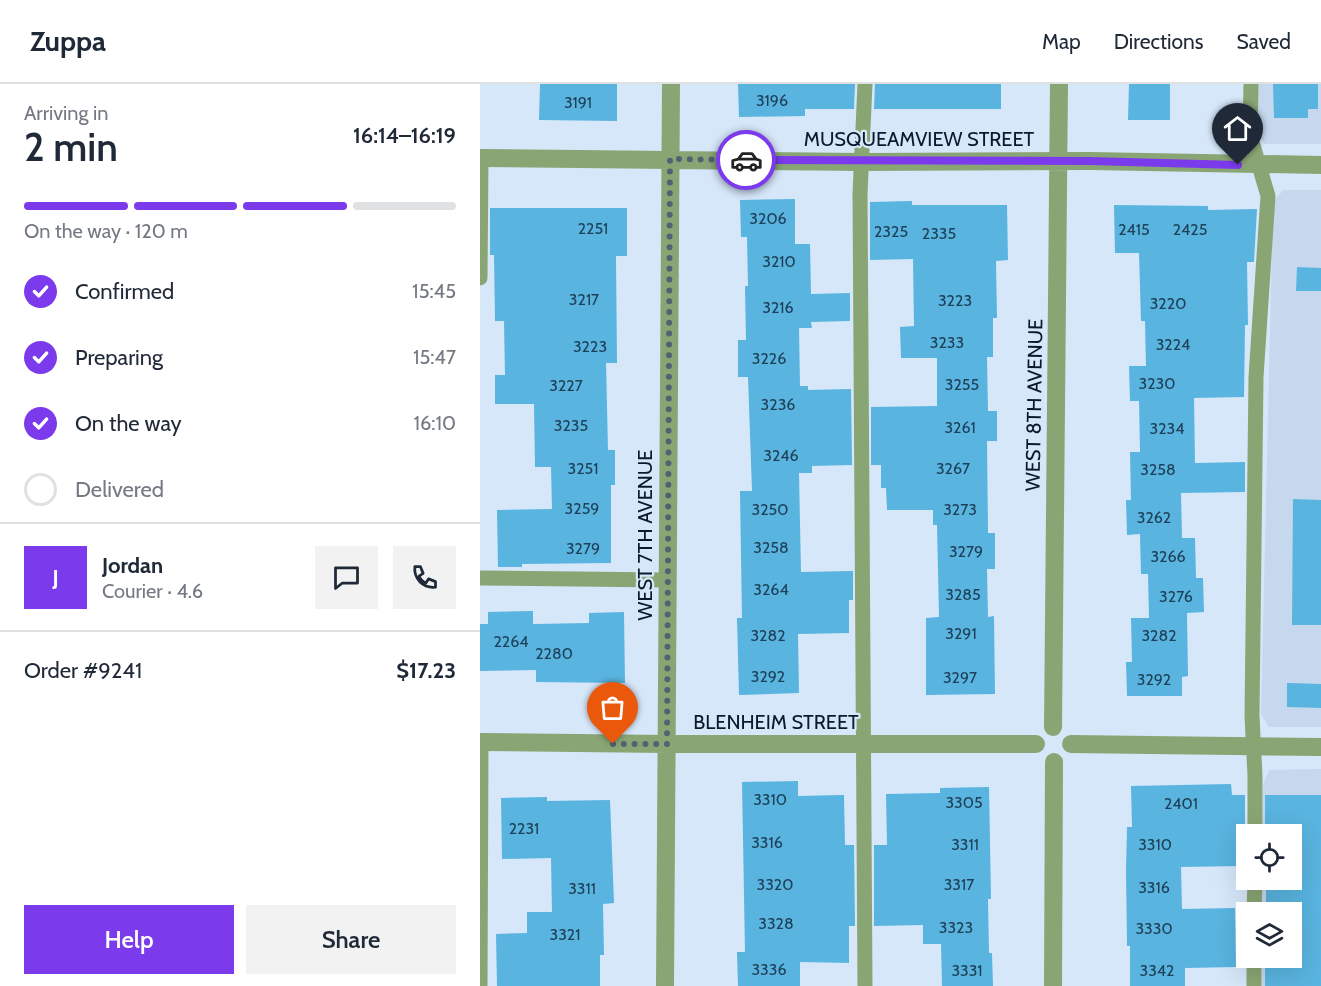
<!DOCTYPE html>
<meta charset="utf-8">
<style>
body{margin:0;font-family:Cabin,sans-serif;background:#f2f2f3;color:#1f2937;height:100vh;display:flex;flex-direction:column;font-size:22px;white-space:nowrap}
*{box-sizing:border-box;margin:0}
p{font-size:20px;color:#747a83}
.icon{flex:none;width:33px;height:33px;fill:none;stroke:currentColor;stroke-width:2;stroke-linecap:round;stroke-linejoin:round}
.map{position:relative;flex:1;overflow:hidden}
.sheet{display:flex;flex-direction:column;background:#fff;width:480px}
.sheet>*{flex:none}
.controls{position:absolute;left:756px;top:740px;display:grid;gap:12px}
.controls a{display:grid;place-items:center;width:66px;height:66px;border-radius:0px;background:#fff;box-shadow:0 6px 24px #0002;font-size:30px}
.pin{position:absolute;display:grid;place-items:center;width:51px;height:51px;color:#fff;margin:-62px -26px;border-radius:50% 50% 50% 0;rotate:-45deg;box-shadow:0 0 6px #0007}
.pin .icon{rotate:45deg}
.courier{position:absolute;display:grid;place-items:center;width:60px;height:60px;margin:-30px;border:4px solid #7c3aed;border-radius:50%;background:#fff;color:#222;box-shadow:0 2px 8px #0007}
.summary em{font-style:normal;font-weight:600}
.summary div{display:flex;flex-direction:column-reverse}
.summary{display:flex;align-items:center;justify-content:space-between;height:102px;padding:0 24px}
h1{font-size:39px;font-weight:600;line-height:45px}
.bar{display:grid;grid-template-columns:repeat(4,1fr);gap:9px 6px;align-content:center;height:72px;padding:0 24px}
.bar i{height:8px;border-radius:4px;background:#e0e1e3}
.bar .selected{background:#7c3aed}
.bar p{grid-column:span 4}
.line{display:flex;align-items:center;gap:15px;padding:0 24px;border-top:2px solid #e0e1e3}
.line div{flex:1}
.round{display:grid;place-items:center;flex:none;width:63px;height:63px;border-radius:0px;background:#f2f2f3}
ol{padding:0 24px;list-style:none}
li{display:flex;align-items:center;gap:18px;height:66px}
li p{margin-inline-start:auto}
li .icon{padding:6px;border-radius:50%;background:#7c3aed;color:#fff;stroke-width:4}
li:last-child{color:#747a83}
li i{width:33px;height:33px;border:3px solid #e0e1e3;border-radius:50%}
.button{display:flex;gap:12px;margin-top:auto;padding:12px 24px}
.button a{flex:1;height:69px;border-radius:0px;background:#7c3aed;color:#fff;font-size:24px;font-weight:600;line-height:69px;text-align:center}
.button a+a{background:#f2f2f3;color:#1f2937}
header{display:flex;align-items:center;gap:36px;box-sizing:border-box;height:84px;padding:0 30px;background:#fff;border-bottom:2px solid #e0e1e3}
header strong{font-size:28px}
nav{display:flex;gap:33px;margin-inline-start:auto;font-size:21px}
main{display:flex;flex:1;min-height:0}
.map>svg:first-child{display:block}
</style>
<header>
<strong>Zuppa</strong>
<nav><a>Map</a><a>Directions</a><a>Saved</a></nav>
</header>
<main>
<section class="sheet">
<div class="summary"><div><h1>2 min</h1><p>Arriving in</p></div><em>16:14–16:19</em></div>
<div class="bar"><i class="selected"></i><i class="selected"></i><i class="selected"></i><i></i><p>On the way · 120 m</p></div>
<ol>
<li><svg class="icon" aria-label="check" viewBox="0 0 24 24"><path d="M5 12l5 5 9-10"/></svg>Confirmed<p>15:45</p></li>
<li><svg class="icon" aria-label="check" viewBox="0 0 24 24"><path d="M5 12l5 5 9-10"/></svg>Preparing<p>15:47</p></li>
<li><svg class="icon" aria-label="check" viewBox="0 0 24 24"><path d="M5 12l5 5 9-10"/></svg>On the way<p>16:10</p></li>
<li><i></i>Delivered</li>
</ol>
<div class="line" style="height:108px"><b class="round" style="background:#7c3aed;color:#fff">J</b><div><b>Jordan</b><p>Courier · 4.6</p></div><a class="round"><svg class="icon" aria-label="chat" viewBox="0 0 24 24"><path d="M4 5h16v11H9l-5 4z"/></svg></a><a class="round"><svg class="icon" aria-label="phone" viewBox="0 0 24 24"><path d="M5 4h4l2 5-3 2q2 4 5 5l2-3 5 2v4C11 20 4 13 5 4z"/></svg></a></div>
<div class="line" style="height:78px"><div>Order #9241</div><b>$17.23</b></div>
<div class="button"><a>Help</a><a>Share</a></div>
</section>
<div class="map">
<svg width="841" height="902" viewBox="0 0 841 902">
<rect width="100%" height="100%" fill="#d6e7fa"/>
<path fill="#c5d8ed" d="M777,0h64v60h-57l-8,-17z
M803,106h38v537h-52l-8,-13 12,-511z
M841,685v217h-59v-29h30v-45h-30v-33h30v-45h-29v-49l6,-15z"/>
<path fill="#59b4df" d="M60,0h77v37l-78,-1z
M258,0h117l-1,25h-49v7l-66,1z
M395,0h126v25h-127z
M649,0h41v36h-42z
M793,0h45v25h-10v9h-34z
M315,115v45h15l1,50 39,-1v28l-39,1 1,6h-13l1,58h8v4l43,-1 1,76 -40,1v7h-13l2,99 52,-1v29h-4v33l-51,1 1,59 -60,2 -2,-77h5l-2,-127h12l-4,-114h-10v-37h8l-1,-54h3l-1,-49h-6l-1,-37z
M432,117v4h95l1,55 -12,1 1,57h-4v39h-6l1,54h9v30h-10l1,92h7v36h-8l1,48 6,-1 1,78 -69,1v-77l13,-1 -2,-92h-4v-15h-46l-1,-22h-5v-23h-10v-58l66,-1v-48h-36l-1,-31 14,-1 -1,-67 -43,1v-58z
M634,121l94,1v4l49,-1 -3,53h-7l1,63h-3l-1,72 -50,1 1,65 50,-1v30l-64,1 1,45h13l1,40h7l1,34 -17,1 1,63 -6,1v19h-55l-1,-34h6l-1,-44h18l-1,-44h-7l-1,-40 -13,1 -1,-35h5l-1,-48h10l-1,-51h-9l-1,-35h17l-1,-45h-4l-2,-68h-24z
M10,124h137v48h-11l1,107h-11l2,87h7v35h-4v78l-89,1v3h-24l-1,-57 55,-1 -1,-42h-16l-1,-63h-39v-29h10l-1,-54h-9l-1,-66h-4z
M817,183l24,1v23h-25z
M813,415l28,1v125h-29z
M53,527v13l56,-1v-10l35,-1 1,71 -89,-1v-12l-56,1v-47h8v-12z
M807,599l34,1v24l-34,-1z
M318,697v15l46,-1 1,50h9l1,81h-6v37l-49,-1v24h-62l-1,-34h8l-3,-170z
M751,700l1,11h13v39h-3l1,32 -62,1 1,42 53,-1 1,59 -51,1v18h-55v-40h-3l-1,-76 1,-43h5l-1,-41z
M509,703l2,112h-3l1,54h3l1,33h-51l-1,-42h-18v-19l-49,1v-81h13l-1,-51 54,-1v-5z
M785,711h56v191h-56v-29h27v-45h-26v-33h26v-45h-27z
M67,713v4l63,-1 4,103 -11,1 1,51h-4v31h-103l-1,-52 31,-1v-21h25l-1,-54 -49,1 -1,-61z"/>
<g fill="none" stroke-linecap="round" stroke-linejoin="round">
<path stroke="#8aa574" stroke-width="15" d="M771,0l-1,51 18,61 -12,181 -4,339 3,60v58
M0,194l1,-120
M0,494l187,2
M774,828l1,-33
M0,902l1,-244
M385,902l-5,-792 5,-110
M774,902v-29"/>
<path stroke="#8aa574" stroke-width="18" d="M0,74l382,4 228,-1 231,4
M573,643l6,-643
M0,658l187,2h369
M591,660l250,3
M185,902l6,-902
M573,902l1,-224"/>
</g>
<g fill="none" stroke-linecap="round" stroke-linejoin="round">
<path stroke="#516273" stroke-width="6" stroke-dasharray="0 10.8" d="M133,660h54l3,-585 76,1"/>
<path stroke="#7c3aed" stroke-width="8" d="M266,76l344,1 148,4"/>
</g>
<g text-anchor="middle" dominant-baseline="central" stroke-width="4.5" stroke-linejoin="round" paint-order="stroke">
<g font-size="16" fill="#1e4058">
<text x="292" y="16">3196</text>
<text x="98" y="18">3191</text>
<text x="288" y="134">3206</text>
<text x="113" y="144">2251</text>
<text x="654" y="145">2415</text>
<text x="710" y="145">2425</text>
<text x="411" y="147">2325</text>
<text x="459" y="149">2335</text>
<text x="299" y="177">3210</text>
<text x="104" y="215">3217</text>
<text x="475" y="216">3223</text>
<text x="688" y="219">3220</text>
<text x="298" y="223">3216</text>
<text x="467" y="258">3233</text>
<text x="693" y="260">3224</text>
<text x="110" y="262">3223</text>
<text x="289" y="274">3226</text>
<text x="677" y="299">3230</text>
<text x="482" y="300">3255</text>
<text x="86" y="301">3227</text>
<text x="298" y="320">3236</text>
<text x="91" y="341">3235</text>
<text x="480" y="343">3261</text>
<text x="687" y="344">3234</text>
<text x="301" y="371">3246</text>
<text x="103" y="384">3251</text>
<text x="473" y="384">3267</text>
<text x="678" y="385">3258</text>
<text x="102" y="424">3259</text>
<text x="290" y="425">3250</text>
<text x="480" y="425">3273</text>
<text x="674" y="433">3262</text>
<text x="291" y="463">3258</text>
<text x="103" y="464">3279</text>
<text x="486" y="467">3279</text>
<text x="688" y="472">3266</text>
<text x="291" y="505">3264</text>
<text x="483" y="510">3285</text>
<text x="696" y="512">3276</text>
<text x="481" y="549">3291</text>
<text x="288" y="551">3282</text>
<text x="679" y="551">3282</text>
<text x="31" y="557">2264</text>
<text x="74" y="569">2280</text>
<text x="288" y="592">3292</text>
<text x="480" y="593">3297</text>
<text x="674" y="595">3292</text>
<text x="290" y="715">3310</text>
<text x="484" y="718">3305</text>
<text x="701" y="719">2401</text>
<text x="44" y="744">2231</text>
<text x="287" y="758">3316</text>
<text x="485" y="760">3311</text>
<text x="675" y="760">3310</text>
<text x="295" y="800">3320</text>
<text x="479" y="800">3317</text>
<text x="674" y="803">3316</text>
<text x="102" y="804">3311</text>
<text x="296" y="839">3328</text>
<text x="476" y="843">3323</text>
<text x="674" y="844">3330</text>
<text x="85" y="850">3321</text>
<text x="289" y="885">3336</text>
<text x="487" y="886">3331</text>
<text x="677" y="886">3342</text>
</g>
<g font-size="20" fill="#0a1a2b" stroke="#d6e7fa">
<text x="439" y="55">MUSQUEAMVIEW STREET</text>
<text transform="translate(554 321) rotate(-89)">WEST 8TH AVENUE</text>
<text transform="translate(165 451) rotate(-90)">WEST 7TH AVENUE</text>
<text x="296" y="638">BLENHEIM STREET</text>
</g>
</g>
</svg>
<div class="controls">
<a><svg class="icon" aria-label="locate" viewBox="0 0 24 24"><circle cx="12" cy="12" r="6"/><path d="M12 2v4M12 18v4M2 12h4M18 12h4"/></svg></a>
<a><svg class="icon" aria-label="layers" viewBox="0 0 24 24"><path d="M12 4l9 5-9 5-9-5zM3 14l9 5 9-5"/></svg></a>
</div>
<div class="pin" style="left:133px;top:660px;background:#ea580c"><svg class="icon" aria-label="bag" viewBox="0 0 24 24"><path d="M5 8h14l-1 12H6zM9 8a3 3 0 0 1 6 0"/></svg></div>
<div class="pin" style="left:758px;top:81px;background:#1f2937"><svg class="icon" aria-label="home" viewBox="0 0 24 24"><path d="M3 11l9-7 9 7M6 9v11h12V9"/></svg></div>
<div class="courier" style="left:266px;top:76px"><svg class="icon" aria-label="car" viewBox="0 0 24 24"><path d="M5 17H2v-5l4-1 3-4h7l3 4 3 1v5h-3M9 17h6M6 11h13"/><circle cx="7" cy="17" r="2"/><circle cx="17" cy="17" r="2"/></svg></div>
</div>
</main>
